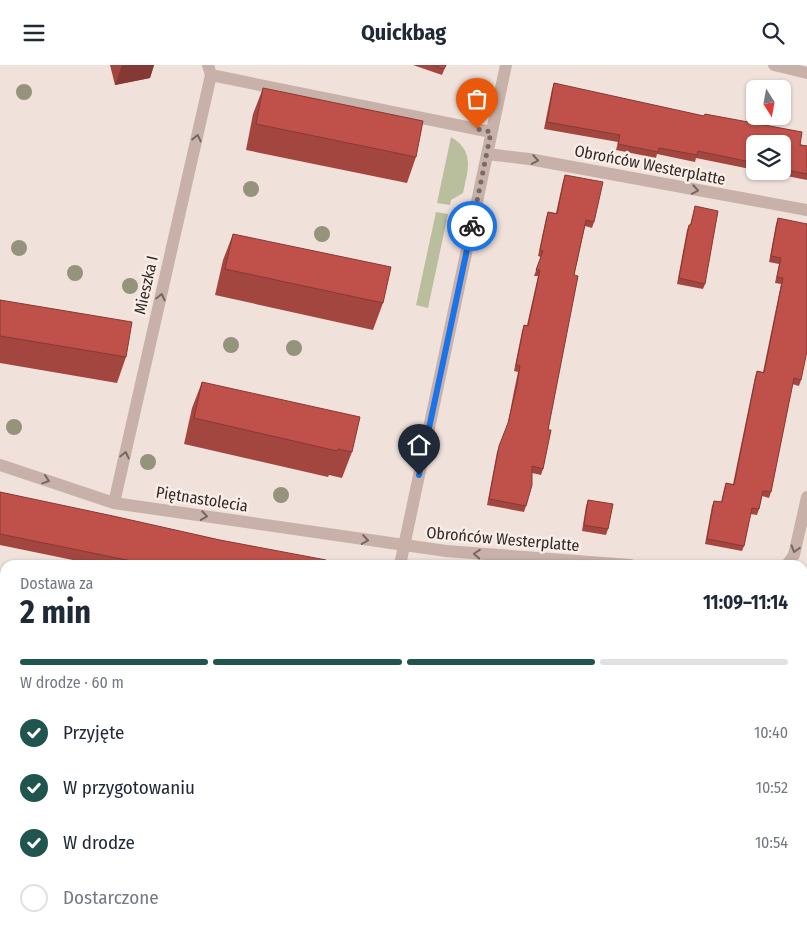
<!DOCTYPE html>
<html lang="pl">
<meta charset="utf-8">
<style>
body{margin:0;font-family:"Fira Sans Condensed",sans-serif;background:#f2f2f3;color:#1f2937;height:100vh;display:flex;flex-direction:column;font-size:19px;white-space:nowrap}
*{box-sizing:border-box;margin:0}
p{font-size:16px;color:#747a83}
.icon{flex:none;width:28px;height:28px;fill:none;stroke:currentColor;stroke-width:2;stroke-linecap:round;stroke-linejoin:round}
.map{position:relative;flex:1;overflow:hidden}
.panel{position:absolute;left:0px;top:495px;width:808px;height:376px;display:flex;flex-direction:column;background:#fff;border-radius:15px 15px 0 0;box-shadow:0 1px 4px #0004}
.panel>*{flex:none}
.needle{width:32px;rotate:169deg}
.tools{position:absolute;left:746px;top:15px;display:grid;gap:10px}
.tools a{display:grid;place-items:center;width:45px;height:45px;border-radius:8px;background:#fff;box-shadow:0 1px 4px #0004;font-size:25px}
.pin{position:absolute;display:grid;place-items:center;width:42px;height:42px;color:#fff;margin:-51px -21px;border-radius:50% 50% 50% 0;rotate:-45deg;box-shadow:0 0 5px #0007}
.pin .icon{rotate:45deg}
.courier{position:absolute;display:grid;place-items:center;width:50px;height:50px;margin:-25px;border:4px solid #1a73e8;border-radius:50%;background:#fff;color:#222;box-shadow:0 1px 6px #0007}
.headline em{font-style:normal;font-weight:700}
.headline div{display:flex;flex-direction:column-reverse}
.headline{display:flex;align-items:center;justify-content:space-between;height:85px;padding:0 20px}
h1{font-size:32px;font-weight:700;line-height:38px}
.bar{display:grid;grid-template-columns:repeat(4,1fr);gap:8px 5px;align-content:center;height:60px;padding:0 20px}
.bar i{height:6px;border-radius:4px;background:#e0e1e3}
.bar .current{background:#20544e}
.bar p{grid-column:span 4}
ol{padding:0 20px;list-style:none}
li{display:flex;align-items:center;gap:15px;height:55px}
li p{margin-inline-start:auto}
li .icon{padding:5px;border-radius:50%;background:#20544e;color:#fff;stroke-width:4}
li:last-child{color:#747a83}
li i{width:28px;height:28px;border:2px solid #e0e1e3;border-radius:50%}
header{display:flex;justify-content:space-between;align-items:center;height:65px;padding:0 20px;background:#fff;font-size:22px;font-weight:700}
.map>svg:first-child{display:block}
</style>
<header><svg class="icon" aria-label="menu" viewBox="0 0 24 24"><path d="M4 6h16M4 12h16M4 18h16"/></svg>Quickbag<svg class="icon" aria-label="search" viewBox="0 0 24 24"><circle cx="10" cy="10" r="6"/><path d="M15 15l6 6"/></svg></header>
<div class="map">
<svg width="807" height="871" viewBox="0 0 807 871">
<rect width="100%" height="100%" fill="#f0e2db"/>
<path fill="#b9be9c" d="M451,72c24,14 17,33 12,56l-12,7 -1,5 -13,-2z
M436,147l12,2 -20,94 -12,-3z
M354,866h29v5h-28z"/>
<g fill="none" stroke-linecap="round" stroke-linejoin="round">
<path stroke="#c8b1a8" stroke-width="12" d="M774,0l33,8
M211,10l280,57
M487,89l42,5 278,51
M0,400l114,38 332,48 184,14
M114,438l97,-428 -3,-10
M400,500l106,-500
M787,500l7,-10 13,-58
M802,545l5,9
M0,752h5
M407,866l1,5"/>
</g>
<g fill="#95937b">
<circle cx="24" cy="27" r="8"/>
<circle cx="251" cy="124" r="8"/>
<circle cx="322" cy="169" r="8"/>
<circle cx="19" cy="183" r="8"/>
<circle cx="75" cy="208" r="8"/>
<circle cx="130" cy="221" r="8"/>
<circle cx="231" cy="280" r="8"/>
<circle cx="294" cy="283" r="8"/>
<circle cx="14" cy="362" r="8"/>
<circle cx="148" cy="397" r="8"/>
<circle cx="281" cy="430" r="8"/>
</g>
<path fill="#a44640" d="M110,0h44l-4,13 -35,7z
M413,0h33l-4,10z
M554,18l253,63v34l-45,-9h20v-27h-27v26l-59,-12 -1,4 -38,-8 -1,4 -40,-8 2,-8 -74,-13 8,-40z
M263,23l153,69 -9,26 -161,-33 7,-36z
M565,110l29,47 -2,6 -7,-2 -11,49 -26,155 -5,39 -2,6 -9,-2 -6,33 -2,6 -37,-7 10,-53 10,-24 7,-37 4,-19 -4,-1 8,-40 2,-6h3l11,-49h-4l7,-19 -3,-1 8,-38 2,-6 8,1 7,-32z
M695,141l10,78 -2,5 -26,-5 10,-54 2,-5h1z
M778,153l23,162 -2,6 -7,-2 -21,108 -2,6 -7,-2 -3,13 -2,6 -7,-1 -6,32 -2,5 -37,-7 7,-38 2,-5 7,1 3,-13 2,-6 7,1 22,-107 2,-6 6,1 18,-88 -6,-1 4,-19 -10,-2 7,-38z
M233,169l150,69 -10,27 -158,-35 8,-35z
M0,235l126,57 -9,26 -117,-20z
M202,317l150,70 -10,26 -13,-3 -1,2 -144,-33 8,-36z
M0,427l325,73h-228l-97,-20z
M588,435l20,29 -2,6 -24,-4 4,-25z
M114,866h54l1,5h-54z
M283,866h54l1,5h-54z
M491,866h54l1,5h-54z
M662,866h52l1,5h-52z"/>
<path fill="#863934" d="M122,0h32l-4,13 -35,7z
M5,681v20l-4,1 -1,4v-17z"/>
<path fill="#bf514a" stroke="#863934" d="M433,0h13l-2,4z
M554,18l150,33 1,-2 97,18 -2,13 7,1v28l-25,-5v-25h-27v19l-57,-12 -1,4 -38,-7 -1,4 -40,-8 2,-9 -73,-13z
M263,23l160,33 -7,36 -160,-33z
M565,110l38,7 -9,40 -8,-2 -12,55 4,1 -30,154h3l-8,39 -11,-3v19l-6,21 -37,-7 10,-53 9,-23 9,-38 3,-19 -4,-1 5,-24 3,-16 4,1 12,-56h-4l7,-19 -3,-1 8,-38 9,2z
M695,141l23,5 -13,73 -26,-6 10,-53h2z
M778,153l29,6v127l-6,29 -7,-2 -23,114 -8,-1 -4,18 -7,-1 -8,38 -37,-7 7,-38 8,1 4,-19 8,2 23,-114 7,2 19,-95 -6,-1 4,-19 -10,-2z
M233,169l158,33 -8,36 -158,-34z
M0,235l132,22 -6,35 -126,-21z
M202,317l158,35 -8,35 -14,-3 -1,2 -143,-33z
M0,427l113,24 107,24 106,20 -1,5h-174l-151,-31z
M588,435l25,4 -5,25 -24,-4z
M5,625v63l-5,1v-63z
M130,866h38l1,5h-38z
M297,866h40l1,5h-40z
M508,866h37l1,5h-37z
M677,866h37l1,5h-37z"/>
<defs><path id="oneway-chevron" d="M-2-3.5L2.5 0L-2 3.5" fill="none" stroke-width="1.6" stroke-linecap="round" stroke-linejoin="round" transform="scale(1.25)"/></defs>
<g stroke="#776662">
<use href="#oneway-chevron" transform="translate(197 73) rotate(-77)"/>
<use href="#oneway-chevron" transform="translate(535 95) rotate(10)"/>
<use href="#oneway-chevron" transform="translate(695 125) rotate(10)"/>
<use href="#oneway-chevron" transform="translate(161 232) rotate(-77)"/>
<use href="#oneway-chevron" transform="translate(125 390) rotate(-77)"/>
<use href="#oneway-chevron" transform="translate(46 415) rotate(18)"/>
<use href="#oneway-chevron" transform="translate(204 451) rotate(9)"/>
<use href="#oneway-chevron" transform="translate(365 475) rotate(9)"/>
<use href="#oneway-chevron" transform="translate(795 484) rotate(106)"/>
<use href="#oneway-chevron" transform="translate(477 489) rotate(-176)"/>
</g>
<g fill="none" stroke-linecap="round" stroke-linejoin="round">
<path stroke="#766a67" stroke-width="5" stroke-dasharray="0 9" d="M472,161l19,-94 -14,-3"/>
<path stroke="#1a73e8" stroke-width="6" d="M419,410l53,-249"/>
</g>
<g text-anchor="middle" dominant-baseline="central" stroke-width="5" stroke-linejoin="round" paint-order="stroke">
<g font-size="16" fill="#352928" stroke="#f8ede7">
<text transform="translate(650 100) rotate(11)">Obrońców Westerplatte</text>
<text transform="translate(146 220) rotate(-77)">Mieszka I</text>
<text transform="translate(202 434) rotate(9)">Piętnastolecia</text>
<text transform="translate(503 474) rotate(5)">Obrońców Westerplatte</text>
</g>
</g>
</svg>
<div class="tools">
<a><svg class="needle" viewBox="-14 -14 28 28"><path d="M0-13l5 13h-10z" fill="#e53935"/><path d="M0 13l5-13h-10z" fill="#747a83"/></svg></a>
<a><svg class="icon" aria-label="layers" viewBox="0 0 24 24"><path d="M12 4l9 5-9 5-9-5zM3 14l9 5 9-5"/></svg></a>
</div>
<div class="pin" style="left:477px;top:64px;background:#ea580c"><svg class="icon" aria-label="bag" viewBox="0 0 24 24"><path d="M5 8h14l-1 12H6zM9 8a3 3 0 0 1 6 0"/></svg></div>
<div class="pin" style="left:419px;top:410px;background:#1f2937"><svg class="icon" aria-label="home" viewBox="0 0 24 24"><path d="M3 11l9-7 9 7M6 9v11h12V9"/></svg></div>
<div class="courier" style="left:472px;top:161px"><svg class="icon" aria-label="bike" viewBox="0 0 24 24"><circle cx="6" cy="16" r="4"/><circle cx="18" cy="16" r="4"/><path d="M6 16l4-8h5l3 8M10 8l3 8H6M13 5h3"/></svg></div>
<section class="panel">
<div class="headline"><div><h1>2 min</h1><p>Dostawa za</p></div><em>11:09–11:14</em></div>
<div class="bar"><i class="current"></i><i class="current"></i><i class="current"></i><i></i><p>W drodze · 60 m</p></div>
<ol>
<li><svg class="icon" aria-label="check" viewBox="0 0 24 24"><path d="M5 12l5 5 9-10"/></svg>Przyjęte<p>10:40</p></li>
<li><svg class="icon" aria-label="check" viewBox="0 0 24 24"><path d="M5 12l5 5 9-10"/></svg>W przygotowaniu<p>10:52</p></li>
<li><svg class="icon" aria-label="check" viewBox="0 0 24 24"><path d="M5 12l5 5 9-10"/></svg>W drodze<p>10:54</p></li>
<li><i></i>Dostarczone</li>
</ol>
</section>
</div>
